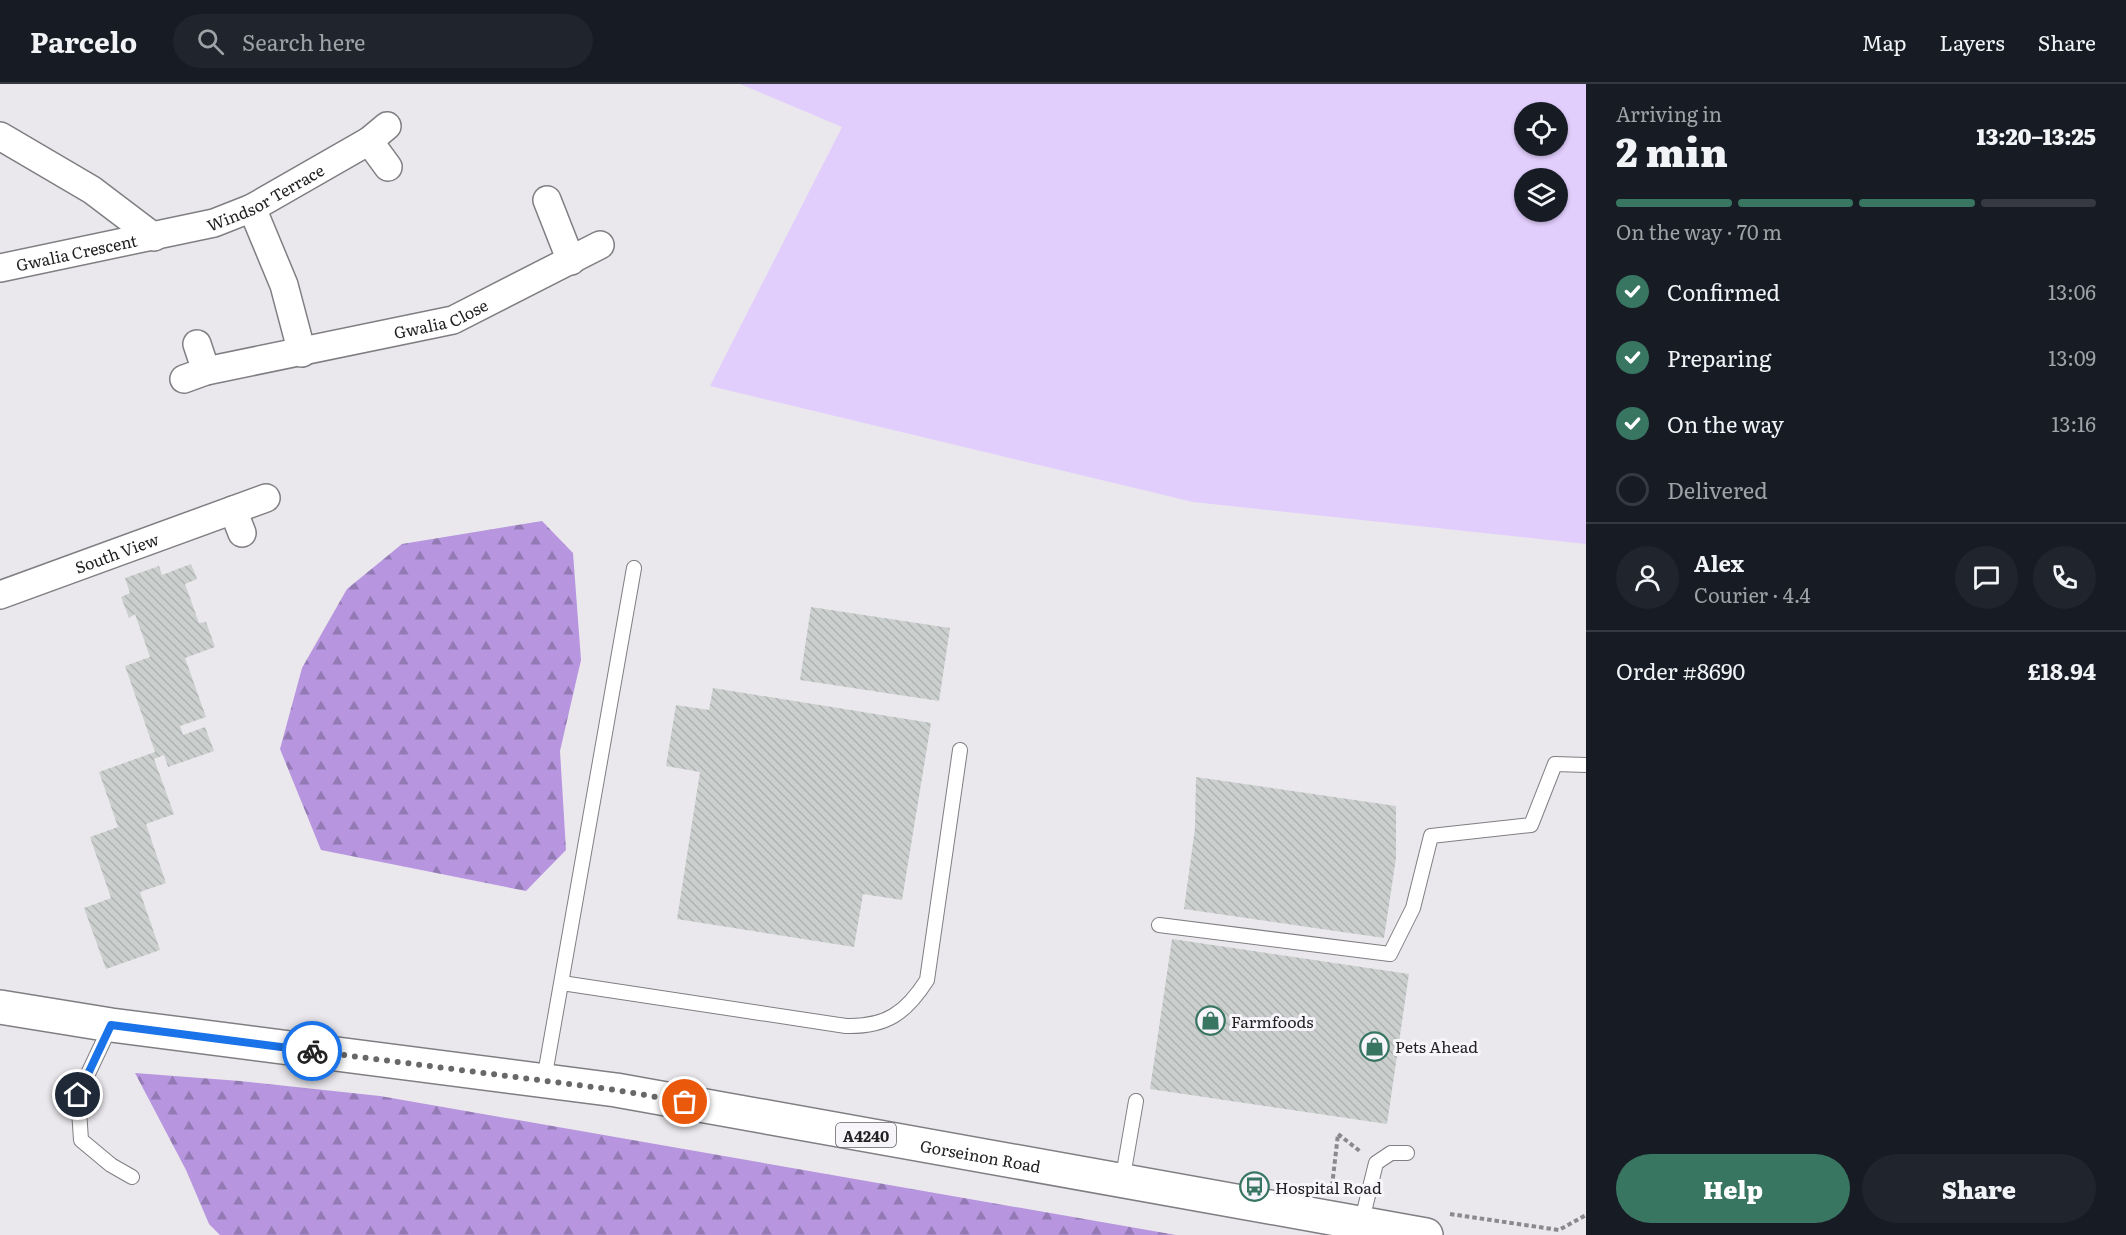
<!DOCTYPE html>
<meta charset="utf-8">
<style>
body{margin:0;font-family:Literata,serif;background:#20242c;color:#f1f3f6;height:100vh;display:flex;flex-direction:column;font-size:22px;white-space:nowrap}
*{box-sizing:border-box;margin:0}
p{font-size:20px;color:#9ea1a6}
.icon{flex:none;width:33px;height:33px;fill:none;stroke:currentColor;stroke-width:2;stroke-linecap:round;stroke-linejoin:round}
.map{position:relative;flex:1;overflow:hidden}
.panel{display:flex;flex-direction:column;background:#171b24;width:540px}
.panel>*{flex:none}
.fabs{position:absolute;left:1514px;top:18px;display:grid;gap:12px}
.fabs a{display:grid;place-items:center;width:54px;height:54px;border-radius:50%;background:#171b24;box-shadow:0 2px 4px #0004;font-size:30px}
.pin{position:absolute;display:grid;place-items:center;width:51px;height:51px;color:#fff;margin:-26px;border:3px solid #fff;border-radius:50%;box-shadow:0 2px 6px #0007}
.courier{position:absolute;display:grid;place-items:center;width:60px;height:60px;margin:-30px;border:4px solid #1a73e8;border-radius:50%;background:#fff;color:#222;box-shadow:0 2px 8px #0007}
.overview em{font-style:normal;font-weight:800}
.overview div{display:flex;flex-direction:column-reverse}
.overview{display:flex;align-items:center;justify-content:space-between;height:102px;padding:0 30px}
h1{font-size:39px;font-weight:800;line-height:45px}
.bar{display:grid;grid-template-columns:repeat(4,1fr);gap:9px 6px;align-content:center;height:72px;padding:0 30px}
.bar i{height:8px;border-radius:4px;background:#363941}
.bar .current{background:#397662}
.bar p{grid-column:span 4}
.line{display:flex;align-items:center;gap:15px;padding:0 30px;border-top:2px solid #363941}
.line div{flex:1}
.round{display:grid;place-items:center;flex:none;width:63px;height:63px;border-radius:32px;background:#20242c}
ol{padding:0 30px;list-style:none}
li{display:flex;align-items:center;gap:18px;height:66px}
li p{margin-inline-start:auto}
li .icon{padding:6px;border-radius:50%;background:#397662;color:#fff;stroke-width:4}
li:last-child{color:#9ea1a6}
li i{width:33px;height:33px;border:3px solid #363941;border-radius:50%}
.cta{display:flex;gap:12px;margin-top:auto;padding:12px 30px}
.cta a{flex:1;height:69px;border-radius:36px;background:#397662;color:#fff;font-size:24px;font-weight:800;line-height:69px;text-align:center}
.cta a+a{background:#20242c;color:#f1f3f6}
header{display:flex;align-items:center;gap:36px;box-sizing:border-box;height:84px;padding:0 30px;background:#171b24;border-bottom:2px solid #363941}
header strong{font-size:28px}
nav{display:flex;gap:33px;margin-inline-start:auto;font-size:21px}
.search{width:420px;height:54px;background:#20242c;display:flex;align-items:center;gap:15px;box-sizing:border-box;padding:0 21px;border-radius:33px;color:#9ea1a6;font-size:22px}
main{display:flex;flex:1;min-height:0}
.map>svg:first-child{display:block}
</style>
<header>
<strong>Parcelo</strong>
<div class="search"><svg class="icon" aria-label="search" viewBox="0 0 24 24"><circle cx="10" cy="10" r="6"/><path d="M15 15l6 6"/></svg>Search here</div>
<nav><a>Map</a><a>Layers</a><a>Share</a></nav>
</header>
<main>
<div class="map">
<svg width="1586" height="1151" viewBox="0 0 1586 1151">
<defs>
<pattern id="forest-firs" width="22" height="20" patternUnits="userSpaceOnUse" patternTransform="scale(1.5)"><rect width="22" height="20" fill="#b796df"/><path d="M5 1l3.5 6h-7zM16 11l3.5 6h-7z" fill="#947ab4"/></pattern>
<pattern id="building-back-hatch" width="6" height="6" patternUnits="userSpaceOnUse" patternTransform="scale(1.5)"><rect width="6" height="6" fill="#cbd0ce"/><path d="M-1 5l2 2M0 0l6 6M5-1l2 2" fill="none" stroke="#aeb2b1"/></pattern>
</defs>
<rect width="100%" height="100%" fill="#eae8ec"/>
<path fill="#e2cefd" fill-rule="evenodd" d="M740,0h846v460l-393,-42 -483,-116 132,-259zM1524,28h33v34h-33zM1524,94h33v34h-33z"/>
<path fill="url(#forest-firs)" d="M542,437l31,32 8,107 -21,91 6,99 -40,41 -205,-41 -41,-101 22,-81 45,-79 55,-45z
M135,989l105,8 140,15 796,139h-956l-11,-11 -23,-54z"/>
<path fill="url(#building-back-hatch)" d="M191,480l6,15 -12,5 14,39 7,-1 9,25 -30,11 21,59 -26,9 3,9 22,-8 9,24 -46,16 -4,-12 -10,4 20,55 -28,10 20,59 -26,9 20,58 -54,19 -22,-61 27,-10 -21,-61 28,-10 -19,-55 56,-20 -30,-86 25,-9 -15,-43 -6,4 -8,-21 9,-4 -5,-15 34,-12 3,9z
M811,523l139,21 -11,73 -139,-21z
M713,604l218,35 -29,177 -39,-6 -9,53 -177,-28 23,-147 -34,-6 10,-61 33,5z
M1196,693l200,29v52l-12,80 -200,-29 11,-81z
M1172,855l237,35 -22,150 -237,-35z"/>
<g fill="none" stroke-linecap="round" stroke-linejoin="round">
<defs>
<path id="service" d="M1159,841l231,29 23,-46 18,-72 100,-11 24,-61 31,1
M562,899l284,43c40,1 60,-13 81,-46l33,-230
M111,941l-33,70 3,45 30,25 21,12
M544,996l90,-512
M1122,1098l14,-81
M1361,1140l15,-61 15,-10h16"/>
<g id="minor">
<path d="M0,52l92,54 62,47"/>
<path d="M369,57l19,26"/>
<path d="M547,116l24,61"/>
<path d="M252,124l32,77 18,68"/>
<path id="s1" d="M0,184l214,-45 38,-15 117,-67 18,-15"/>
<path d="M197,260l9,27"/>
<path id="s2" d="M184,295l22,-8 247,-51 147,-75"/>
<path d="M233,426l9,23"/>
<path id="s3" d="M0,511l266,-97"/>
</g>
<g id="primary">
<path id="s4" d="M0,923l111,18 505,65 810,145"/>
</g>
</defs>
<use href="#service" stroke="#7f7e82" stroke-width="16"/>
<use href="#minor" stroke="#7f7e82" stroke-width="30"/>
<use href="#primary" stroke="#7f7e82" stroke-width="36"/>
<path stroke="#8a898c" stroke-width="4" stroke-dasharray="4.5 3" stroke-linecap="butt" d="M1332,1102l6,-52 23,18
M1450,1130l109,16 27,-15"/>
<use href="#service" stroke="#fff" stroke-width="14"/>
<use href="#minor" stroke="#fff" stroke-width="27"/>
<use href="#primary" stroke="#fff" stroke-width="33"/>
</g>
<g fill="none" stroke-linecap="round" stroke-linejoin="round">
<path stroke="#686769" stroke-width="6" stroke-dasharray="0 10.8" d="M312,967l304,39 69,12"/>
<path stroke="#1a73e8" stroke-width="8" d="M78,1011l33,-70 201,26"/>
</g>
<defs>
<symbol id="shop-ring" viewBox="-11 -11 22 22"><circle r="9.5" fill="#f7f5fa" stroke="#397662" stroke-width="1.5"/><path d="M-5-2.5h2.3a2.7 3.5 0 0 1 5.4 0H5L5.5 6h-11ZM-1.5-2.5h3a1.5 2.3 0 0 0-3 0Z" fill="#397662"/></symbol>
<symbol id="bus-ring" viewBox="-11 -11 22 22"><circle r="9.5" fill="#f7f5fa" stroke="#397662" stroke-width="1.5"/><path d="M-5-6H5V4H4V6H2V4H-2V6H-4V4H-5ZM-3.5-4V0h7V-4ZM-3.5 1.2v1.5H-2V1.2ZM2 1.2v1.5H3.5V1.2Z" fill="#397662"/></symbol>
</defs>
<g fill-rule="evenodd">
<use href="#shop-ring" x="1194" y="920" width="33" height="33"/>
<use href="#shop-ring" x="1358" y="946" width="33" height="33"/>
<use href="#bus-ring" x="1238" y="1086" width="33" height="33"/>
</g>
<g text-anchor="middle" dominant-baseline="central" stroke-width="6" stroke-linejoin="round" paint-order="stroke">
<rect fill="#f7f5fa" stroke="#626164" stroke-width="1.5" x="836" y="1039" width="60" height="24" rx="4.5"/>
<g font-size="15" font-weight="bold" fill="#222223">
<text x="866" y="1051">A4240</text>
</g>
<g font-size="16" fill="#222223" stroke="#f7f5fa">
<text stroke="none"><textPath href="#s1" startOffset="276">Windsor Terrace</textPath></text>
<text stroke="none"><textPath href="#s1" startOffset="78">Gwalia Crescent</textPath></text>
<text stroke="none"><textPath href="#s2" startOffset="264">Gwalia Close</textPath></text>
<text stroke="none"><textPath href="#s3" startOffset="124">South View</textPath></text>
<text stroke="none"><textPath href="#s4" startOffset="992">Gorseinon Road</textPath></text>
</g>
<g font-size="16" fill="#222223" stroke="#f7f5fa" text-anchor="start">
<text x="1231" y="937">Farmfoods</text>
<text x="1395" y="962">Pets Ahead</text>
<text x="1275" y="1103">Hospital Road</text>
</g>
</g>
</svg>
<div class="fabs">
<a><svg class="icon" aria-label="locate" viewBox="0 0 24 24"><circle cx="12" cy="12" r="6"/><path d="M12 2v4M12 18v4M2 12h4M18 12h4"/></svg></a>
<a><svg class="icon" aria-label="layers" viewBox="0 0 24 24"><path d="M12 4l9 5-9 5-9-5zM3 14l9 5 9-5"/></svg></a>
</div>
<div class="pin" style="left:685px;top:1018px;background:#ea580c"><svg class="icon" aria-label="bag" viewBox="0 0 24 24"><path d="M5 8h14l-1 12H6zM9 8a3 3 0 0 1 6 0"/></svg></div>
<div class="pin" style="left:78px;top:1011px;background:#1f2937"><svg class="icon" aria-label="home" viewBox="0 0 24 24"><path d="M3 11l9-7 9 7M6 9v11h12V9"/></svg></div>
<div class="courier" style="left:312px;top:967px"><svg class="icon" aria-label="bike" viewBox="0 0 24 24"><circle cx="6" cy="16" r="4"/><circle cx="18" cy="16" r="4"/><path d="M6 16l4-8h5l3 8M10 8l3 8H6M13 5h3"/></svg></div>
</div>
<section class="panel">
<div class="overview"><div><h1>2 min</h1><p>Arriving in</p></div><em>13:20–13:25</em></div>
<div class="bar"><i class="current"></i><i class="current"></i><i class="current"></i><i></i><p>On the way · 70 m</p></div>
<ol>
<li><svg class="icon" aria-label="check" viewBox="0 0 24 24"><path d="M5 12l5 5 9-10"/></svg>Confirmed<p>13:06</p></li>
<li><svg class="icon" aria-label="check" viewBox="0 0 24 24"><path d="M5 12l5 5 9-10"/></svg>Preparing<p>13:09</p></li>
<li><svg class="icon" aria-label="check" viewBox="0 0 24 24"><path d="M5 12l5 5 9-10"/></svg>On the way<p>13:16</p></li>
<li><i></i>Delivered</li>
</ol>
<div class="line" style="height:108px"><a class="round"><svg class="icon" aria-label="person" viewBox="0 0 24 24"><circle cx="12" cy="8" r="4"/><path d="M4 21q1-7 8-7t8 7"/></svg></a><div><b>Alex</b><p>Courier · 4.4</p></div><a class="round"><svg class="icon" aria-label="chat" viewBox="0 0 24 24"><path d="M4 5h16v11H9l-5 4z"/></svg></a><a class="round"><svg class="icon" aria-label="phone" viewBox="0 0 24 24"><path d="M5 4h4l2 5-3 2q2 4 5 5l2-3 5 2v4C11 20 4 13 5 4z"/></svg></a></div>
<div class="line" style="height:78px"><div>Order #8690</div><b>£18.94</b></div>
<div class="cta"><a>Help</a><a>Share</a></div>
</section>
</main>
